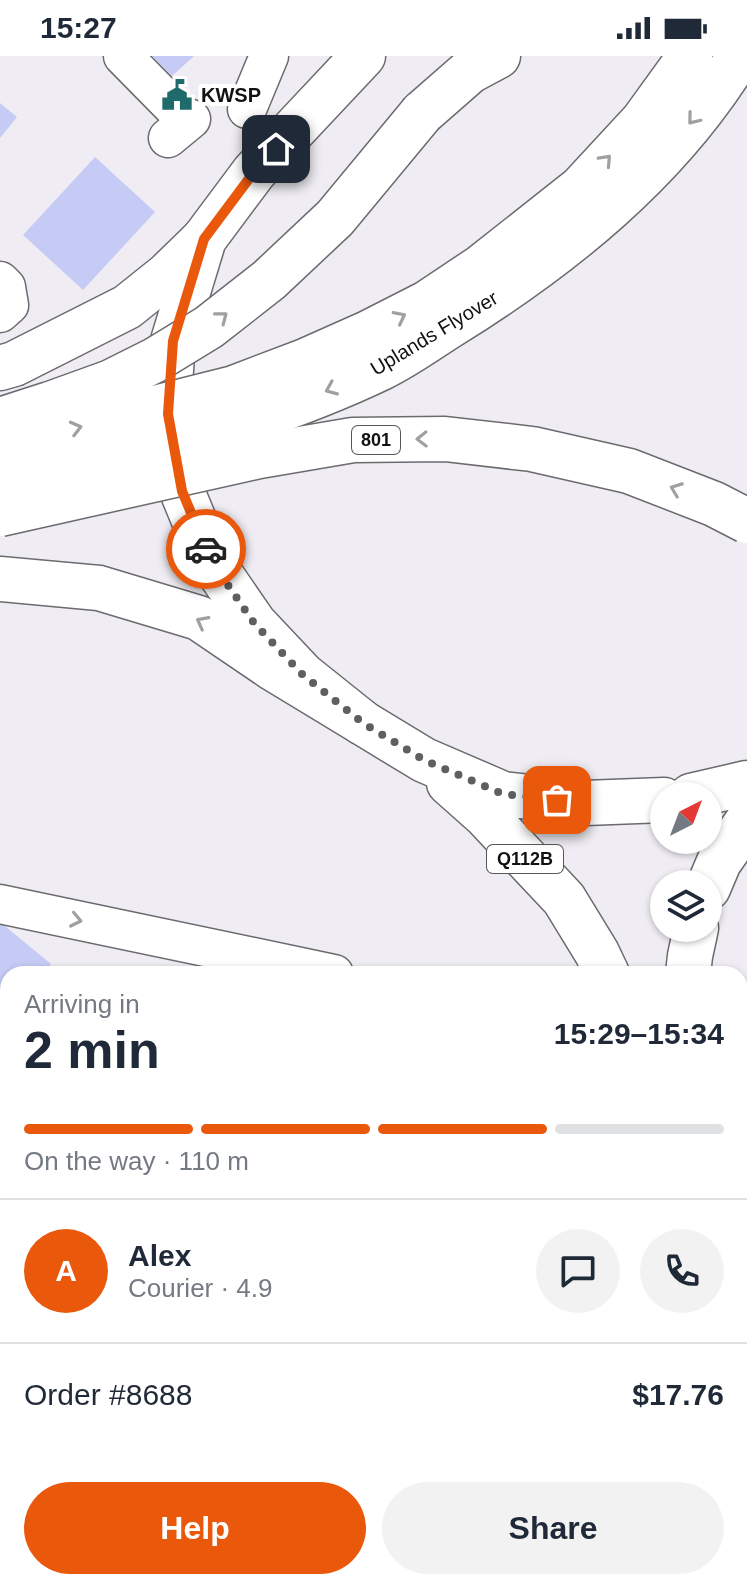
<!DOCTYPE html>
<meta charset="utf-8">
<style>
body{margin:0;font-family:Helvetica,sans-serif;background:#f2f2f3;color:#1f2937;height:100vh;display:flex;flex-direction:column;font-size:30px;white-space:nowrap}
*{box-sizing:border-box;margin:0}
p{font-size:26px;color:#747a83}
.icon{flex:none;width:44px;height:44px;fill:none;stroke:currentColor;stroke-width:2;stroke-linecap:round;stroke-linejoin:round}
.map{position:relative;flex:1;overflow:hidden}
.drawer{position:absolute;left:0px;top:910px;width:748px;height:624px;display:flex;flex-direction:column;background:#fff;border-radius:24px 24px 0 0;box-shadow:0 2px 6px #0004}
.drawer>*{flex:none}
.needle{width:52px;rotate:42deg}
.controls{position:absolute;left:650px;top:726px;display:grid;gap:16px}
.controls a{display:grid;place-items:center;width:72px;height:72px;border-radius:50%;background:#fff;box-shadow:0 2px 6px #0004;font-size:40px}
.pin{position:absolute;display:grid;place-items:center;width:68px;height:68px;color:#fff;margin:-34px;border-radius:16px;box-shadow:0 4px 12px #0006}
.courier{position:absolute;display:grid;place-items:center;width:80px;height:80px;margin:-40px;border:6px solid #ea580c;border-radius:50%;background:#fff;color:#222;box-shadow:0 2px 10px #0007}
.overview em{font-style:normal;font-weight:700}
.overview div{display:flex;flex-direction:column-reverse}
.overview{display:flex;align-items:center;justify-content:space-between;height:136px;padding:0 24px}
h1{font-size:52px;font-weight:700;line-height:60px}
.bar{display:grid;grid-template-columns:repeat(4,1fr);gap:12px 8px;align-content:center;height:96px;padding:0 24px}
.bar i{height:10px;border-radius:6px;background:#e0e1e3}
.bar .on{background:#ea580c}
.bar p{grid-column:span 4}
.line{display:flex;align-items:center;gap:20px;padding:0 24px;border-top:2px solid #e0e1e3}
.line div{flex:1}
.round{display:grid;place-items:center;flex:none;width:84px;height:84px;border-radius:42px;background:#f2f2f3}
.cta{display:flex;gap:16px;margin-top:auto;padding:16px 24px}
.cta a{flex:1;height:92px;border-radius:48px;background:#ea580c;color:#fff;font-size:32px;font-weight:700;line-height:92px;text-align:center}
.cta a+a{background:#f2f2f3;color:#1f2937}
.status{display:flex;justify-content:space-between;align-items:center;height:56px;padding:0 40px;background:#fff;direction:ltr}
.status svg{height:22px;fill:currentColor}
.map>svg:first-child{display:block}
</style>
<div class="status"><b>15:27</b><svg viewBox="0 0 49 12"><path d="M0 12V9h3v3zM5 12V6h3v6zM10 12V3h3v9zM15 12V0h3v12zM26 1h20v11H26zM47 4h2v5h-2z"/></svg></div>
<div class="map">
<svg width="747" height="1534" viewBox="0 0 747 1534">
<rect width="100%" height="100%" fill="#efedf3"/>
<path fill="#c5cbf5" d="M152,0h42l-22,20z
M0,47l17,14 -17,21z
M95,101l60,55 -72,78 -60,-55z
M0,866l51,42 -9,10h-34v39l-8,9z
M8,1044v106l-8,-8v-49l7,-8 -7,-6v-26z
M8,1297v103l-8,-7v-87z
M747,1452v44l-7,-7v-30z
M201,1526h216l9,8h-216z
M675,1526h42l9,8h-58z"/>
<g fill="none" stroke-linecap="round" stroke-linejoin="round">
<defs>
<path id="minor" d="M123,0l60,61 8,2 -23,19
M247,53l22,-53
M0,225l6,6 3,18 -9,8
M0,848l334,70
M0,1176l3,-4
M0,1423l8,8
M740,1423l7,-7
M109,1526l8,8
M637,1534l8,-8"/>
<path id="major" d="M363,0l-109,116 -50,67 -31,102 -5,73 14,77 28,68 44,64 49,52 60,48 61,37 79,34 82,9 79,-3
M449,727l36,32 79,84 33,54 10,21
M691,740l56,-13
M708,832l11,-26 28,-40
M688,918l2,-18 6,-28
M740,1102l7,10
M740,1191l7,10"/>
<path id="highway" d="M422,57l48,-42 28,-15
M0,312l14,-4 113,-57 40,-32 37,-36
M0,523l99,9 100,30 75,51 89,54"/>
</defs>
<use href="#minor" stroke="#6b6a6f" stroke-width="41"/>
<use href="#major" stroke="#6b6a6f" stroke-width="47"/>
<use href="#highway" stroke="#6b6a6f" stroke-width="47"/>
<use href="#minor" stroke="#fff" stroke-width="38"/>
<use href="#major" stroke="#fff" stroke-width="44"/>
<use href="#highway" stroke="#fff" stroke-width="44"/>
<defs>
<path id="major-bridge" d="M0,391l234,-59 71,-27 63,-28 59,-30 54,-36 100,-79 62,-67 47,-65
M0,435c128,-35 260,-65 381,-123 23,-11 45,-27 67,-41 113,-70 221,-156 291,-271"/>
<path id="highway-bridge" d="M0,364l50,-16 61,-22 44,-22 54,-33 60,-47 66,-62 87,-105
M0,458l259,-58 94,-16 92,-1 87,10 97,22 85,33 33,17"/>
</defs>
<use href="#major-bridge" stroke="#6b6a6f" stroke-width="47" stroke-linecap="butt"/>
<use href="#highway-bridge" stroke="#6b6a6f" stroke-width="47" stroke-linecap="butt"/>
<use href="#major-bridge" stroke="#fff" stroke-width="44"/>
<use href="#highway-bridge" stroke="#fff" stroke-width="44"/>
</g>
<defs><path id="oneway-chevron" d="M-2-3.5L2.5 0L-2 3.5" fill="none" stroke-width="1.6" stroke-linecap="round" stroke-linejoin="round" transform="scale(2)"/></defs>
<g stroke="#a0a0a1">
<use href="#oneway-chevron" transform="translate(693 63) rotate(129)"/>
<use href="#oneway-chevron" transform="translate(606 104) rotate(-47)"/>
<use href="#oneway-chevron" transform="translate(222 261) rotate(-38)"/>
<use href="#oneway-chevron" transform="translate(400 261) rotate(-27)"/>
<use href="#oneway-chevron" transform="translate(331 333) rotate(157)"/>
<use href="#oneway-chevron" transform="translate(76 372) rotate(-14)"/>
<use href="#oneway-chevron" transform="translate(422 383) rotate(179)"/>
<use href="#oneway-chevron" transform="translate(676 433) rotate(-159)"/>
<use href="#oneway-chevron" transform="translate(202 566) rotate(-152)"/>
<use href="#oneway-chevron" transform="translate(76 864) rotate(12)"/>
</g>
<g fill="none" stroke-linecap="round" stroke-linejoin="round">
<path stroke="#5f5e61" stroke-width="8" stroke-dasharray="0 14.4" d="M206,493l4,10 44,64 49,52 60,48 61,37 79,34 54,6"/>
<path stroke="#ea580c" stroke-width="10" d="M206,493l-24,-58 -14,-77 5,-73 31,-102 50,-67 22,-23"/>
</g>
<defs>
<symbol id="civic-bare" viewBox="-9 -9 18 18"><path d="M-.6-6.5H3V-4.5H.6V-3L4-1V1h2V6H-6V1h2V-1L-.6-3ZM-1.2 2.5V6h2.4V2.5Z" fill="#1f6b6c" stroke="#fff" stroke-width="2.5" paint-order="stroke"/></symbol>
</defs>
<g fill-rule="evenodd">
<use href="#civic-bare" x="155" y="17" width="44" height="44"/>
</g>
<g text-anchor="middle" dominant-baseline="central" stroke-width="8" stroke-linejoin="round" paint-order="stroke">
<g fill="#fff" stroke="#58585a" stroke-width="2">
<rect x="352" y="370" width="48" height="28" rx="6"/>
<rect x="487" y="789" width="76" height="28" rx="6"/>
</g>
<g font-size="18" font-weight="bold" fill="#111113">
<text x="376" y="384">801</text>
<text x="525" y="803">Q112B</text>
</g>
<g font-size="20" font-weight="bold" fill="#111113" stroke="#fff" text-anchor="start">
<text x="201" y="39">KWSP</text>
</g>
<g font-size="20" fill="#111113" stroke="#fff">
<text transform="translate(434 277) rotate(-31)">Uplands Flyover</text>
</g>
</g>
</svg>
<div class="controls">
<a><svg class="needle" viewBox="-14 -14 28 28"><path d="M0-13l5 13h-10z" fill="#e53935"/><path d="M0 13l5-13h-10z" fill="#747a83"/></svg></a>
<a><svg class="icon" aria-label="layers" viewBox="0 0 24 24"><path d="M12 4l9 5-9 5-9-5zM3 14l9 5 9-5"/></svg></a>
</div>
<div class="pin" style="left:557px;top:744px;background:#ea580c"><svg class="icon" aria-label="bag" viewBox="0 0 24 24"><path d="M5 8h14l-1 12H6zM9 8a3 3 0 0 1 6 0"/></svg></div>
<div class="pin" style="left:276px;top:93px;background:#1f2937"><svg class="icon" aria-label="home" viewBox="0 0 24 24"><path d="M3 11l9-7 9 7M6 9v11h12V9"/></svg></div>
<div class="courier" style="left:206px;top:493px"><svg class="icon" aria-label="car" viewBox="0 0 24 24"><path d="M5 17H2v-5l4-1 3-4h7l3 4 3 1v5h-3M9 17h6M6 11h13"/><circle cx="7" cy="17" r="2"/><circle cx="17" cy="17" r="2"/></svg></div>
<section class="drawer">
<div class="overview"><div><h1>2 min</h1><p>Arriving in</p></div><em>15:29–15:34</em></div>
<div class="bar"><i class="on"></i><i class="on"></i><i class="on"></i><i></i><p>On the way · 110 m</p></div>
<div class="line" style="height:144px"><b class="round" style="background:#ea580c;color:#fff">A</b><div><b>Alex</b><p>Courier · 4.9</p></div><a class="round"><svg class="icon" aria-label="chat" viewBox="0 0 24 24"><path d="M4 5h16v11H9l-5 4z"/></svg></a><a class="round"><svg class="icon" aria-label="phone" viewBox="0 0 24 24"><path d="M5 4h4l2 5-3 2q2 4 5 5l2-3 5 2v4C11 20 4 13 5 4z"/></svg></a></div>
<div class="line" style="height:104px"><div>Order #8688</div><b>$17.76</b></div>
<div class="cta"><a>Help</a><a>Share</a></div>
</section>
</div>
